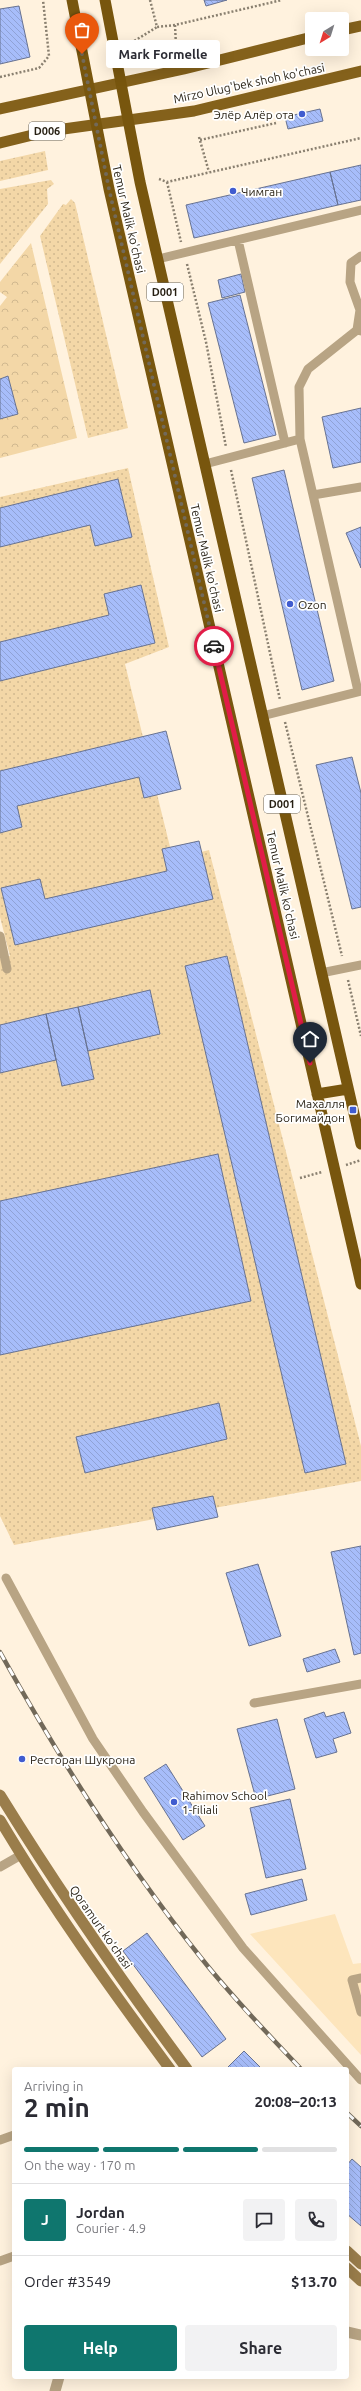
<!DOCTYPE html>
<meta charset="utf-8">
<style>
body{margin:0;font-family:Ubuntu,sans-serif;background:#f2f2f3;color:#2b2b33;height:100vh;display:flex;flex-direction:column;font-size:15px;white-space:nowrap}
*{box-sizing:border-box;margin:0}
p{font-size:13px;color:#7c7c81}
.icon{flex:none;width:22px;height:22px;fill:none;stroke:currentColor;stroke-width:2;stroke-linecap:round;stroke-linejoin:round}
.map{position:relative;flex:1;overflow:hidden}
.side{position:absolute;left:12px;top:2067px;width:337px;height:312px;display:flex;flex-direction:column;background:#fff;border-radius:4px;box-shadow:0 4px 16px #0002}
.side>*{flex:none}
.needle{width:26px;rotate:218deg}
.fabs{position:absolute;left:305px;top:12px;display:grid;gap:8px}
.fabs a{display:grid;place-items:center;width:44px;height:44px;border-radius:4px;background:#fff;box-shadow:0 4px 16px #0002;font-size:20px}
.pin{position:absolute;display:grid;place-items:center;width:34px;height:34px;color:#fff;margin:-41px -17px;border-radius:50% 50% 50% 0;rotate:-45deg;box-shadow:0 0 4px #0007}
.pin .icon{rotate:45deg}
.courier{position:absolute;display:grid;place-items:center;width:40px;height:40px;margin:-20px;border:3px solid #e11d48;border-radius:50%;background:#fff;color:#222;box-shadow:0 1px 5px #0007}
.bubble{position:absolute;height:28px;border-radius:4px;background:#fff;box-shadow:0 4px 16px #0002;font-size:13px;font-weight:700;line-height:28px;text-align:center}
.summary em{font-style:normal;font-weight:700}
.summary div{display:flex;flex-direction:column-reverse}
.summary{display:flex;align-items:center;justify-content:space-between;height:68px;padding:0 12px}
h1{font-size:26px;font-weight:700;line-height:30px}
.bar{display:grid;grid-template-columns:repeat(4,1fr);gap:6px 4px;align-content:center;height:48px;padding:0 12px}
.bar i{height:5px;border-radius:3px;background:#e1e1e2}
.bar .selected{background:#0f766e}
.bar p{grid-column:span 4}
.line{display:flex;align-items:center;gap:10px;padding:0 12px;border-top:1px solid #e1e1e2}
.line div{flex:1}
.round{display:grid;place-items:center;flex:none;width:42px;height:42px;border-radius:4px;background:#f2f2f3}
.action{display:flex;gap:8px;margin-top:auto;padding:8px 12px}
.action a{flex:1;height:46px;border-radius:4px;background:#0f766e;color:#fff;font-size:16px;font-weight:700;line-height:46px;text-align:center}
.action a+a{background:#f2f2f3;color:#2b2b33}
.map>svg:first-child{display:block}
</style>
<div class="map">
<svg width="361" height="2391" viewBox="0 0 361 2391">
<defs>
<pattern id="grass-dots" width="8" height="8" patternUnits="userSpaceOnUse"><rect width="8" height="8" fill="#f3d7a7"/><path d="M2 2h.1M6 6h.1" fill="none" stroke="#d0b88f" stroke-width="1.8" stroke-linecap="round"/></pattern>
<pattern id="forest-crowns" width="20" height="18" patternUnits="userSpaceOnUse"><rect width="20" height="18" fill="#f3d7a7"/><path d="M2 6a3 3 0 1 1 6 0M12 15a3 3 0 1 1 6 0" fill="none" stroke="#d0b88f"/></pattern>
<pattern id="building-back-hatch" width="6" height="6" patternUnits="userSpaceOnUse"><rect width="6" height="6" fill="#a7bdfa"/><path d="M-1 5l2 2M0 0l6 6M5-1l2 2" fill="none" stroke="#90a2d5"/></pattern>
</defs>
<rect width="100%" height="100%" fill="#fff2de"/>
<path fill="#fde5bc" d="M335,1914l18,50 8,-1v92l-111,-121z"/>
<path fill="url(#grass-dots)" d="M45,151l3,19 -48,11v-20z
M51,180l3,4 -7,5 1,15 -48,60v-75z
M71,199l4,4 53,225 -40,10 -48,-202 23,-32 3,1z
M128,468l41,179 -44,17 48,195 36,-9 152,596v35l-347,64 -14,-29v-557l10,-3 -10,-39v-420z"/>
<path fill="url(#forest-crowns)" d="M31,243l46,195 -77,20v-152l7,-9 -7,-5v-10z"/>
<path fill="url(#building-back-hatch)" stroke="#677291" d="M204,0h23l-21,6z
M19,6l11,51 -30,7v-55z
M320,109l3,12 -35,8 -3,-12z
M361,165v35l-23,5 -8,-33z
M330,172l8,33 -144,33 -8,-33z
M241,274l4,18 -23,6 -4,-18z
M240,295l36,140 -32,8 -36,-140z
M8,376l10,38 -18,5v-40z
M361,408v54l-28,6 -11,-51z
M284,470l50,211 -32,9 -50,-212z
M118,479l14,58 -37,9 -5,-21 -90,22v-39z
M361,527v41l-15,-35z
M141,585l14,58 -155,38v-39l109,-27 -5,-21z
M166,731l15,58 -37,9 -5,-21 -122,29 5,21 -22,6v-62z
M352,757l9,36v114l-9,2 -36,-144z
M199,841l14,58 -198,46 -14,-57 39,-9 5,20 122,-28 -5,-22z
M227,956l119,508 -41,9 -120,-507z
M150,990l10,44 -72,17 -10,-44z
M78,1007l16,72 -32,7 -16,-72z
M46,1014l10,46 -56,13v-48z
M218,1154l33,147 -251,54v-154z
M219,1403l8,36 -142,34 -9,-36z
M213,1496l5,21 -61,13 -5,-22z
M361,1546v107l-7,2 -23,-103z
M258,1564l23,72 -32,10 -23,-73z
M335,1649l5,13 -33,10 -4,-13z
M324,1712l2,5 18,-5 7,21 -18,6 4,13 -21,6 -12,-39z
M277,1719l18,70 -39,10 -19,-70z
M166,1764l39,62 -22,14 -39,-62z
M290,1799l16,70 -40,9 -16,-70z
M302,1879l5,21 -56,15 -6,-21z
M147,1933l79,106 -24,18 -79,-106z
M244,2051l18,18h-36z
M352,2159l9,8v59l-14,-12v-49z"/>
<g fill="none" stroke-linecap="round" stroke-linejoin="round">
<path stroke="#8a8070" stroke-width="2.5" stroke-dasharray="2 2" stroke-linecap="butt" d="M150,0l7,27 18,-2 107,-25
M175,25l1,21
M131,43l26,-16
M0,77l39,-9 10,-12 -6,-56
M199,137l10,35
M200,140l76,-17
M159,179l8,3 194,-44
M167,182l14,60
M187,264l19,78 20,105
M231,470l49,230
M285,722l57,234
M348,980l13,56
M346,1165l15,-5
M300,1178l22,-6"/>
<path stroke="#b8a484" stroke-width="9" d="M238,240l47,203
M361,256l-10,7 -1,19 10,28 -3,20 4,1
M158,259l203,-49
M300,439l-1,-52 9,-18 49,-39
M205,464l95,-25 13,56
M358,691l-45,-196 48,-8
M262,716l99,-25
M0,936l7,33
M321,973l40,-8
M6,1578l87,161 50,73 100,136 118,132
M254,1703l107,-19
M0,1867l21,-12
M361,1978l-9,2 9,32
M0,2140l14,-5
M0,2261l14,-5"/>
<path stroke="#b8a484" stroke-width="11" d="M347,2332l14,3
M55,2391l4,-14"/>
<path stroke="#9a7d4b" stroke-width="11" d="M0,1795c58,94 121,185 187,274
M0,1820c51,86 110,168 170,249
M347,2251l14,13
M347,2268l14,13"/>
<path stroke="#84611b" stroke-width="11" d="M342,30l19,-4
M0,109l184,-40 128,-32
M0,143l49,-12 145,-20 167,-40"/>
<path stroke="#78560e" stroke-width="11" d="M72,0l37,189 252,1095
M105,0l35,182 221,962
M317,1094l31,-5"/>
<defs>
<path id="rail" d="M0,1652c60,108 125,211 202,307 31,39 65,74 99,110
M347,2113l14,13"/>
</defs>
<use href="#rail" stroke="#726959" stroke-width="4.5"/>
<use href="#rail" stroke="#fff" stroke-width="3" stroke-dasharray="9" stroke-linecap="butt"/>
</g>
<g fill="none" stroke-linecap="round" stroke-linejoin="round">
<path stroke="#726959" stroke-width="4" stroke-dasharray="0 7.2" d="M82,54l27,135 105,457"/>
<path stroke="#e11d48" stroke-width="5" d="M214,646l96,417"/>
</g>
<g fill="#405ccf" stroke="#fff" stroke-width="1.5">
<circle cx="302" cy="114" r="4"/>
<circle cx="233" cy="191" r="4"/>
<circle cx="290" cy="604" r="4"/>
<rect x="349" y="1106" width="8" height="8" rx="2"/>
<circle cx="22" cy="1759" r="4"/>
<circle cx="174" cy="1802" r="4"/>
</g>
<g text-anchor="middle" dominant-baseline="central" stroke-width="3.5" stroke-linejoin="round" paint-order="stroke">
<g fill="#fff" stroke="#676259" stroke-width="1">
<rect x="29" y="122" width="36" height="18" rx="3"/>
<rect x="147" y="283" width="36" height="18" rx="3"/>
<rect x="264" y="795" width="36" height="18" rx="3"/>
</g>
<g font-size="11" font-weight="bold" fill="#261f12">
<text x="47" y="131">D006</text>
<text x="165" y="292">D001</text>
<text x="282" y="804">D001</text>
</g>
<g font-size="12" fill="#261f12" stroke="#fff">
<text transform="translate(249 83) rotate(-12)">Mirzo Ulug'bek shoh ko'chasi</text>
<text transform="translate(129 219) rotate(77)">Temur Malik ko'chasi</text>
<text transform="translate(207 558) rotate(77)">Temur Malik ko'chasi</text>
<text transform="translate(283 885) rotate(77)">Temur Malik ko'chasi</text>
<text transform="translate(101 1927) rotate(55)">Qoramurt koʻchasi</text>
</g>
<g font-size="12" fill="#261f12" stroke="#fff" text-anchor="start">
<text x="294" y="114" text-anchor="end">Элёр Алёр ота</text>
<text x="241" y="191">Чимган</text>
<text x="298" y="604">Ozon</text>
<text x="345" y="1103" text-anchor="end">Махалля<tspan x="345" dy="14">Богимайдон</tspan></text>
<text x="30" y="1759">Ресторан Шукрона</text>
<text x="182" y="1795">Rahimov School<tspan x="182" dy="14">1-filiali</tspan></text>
</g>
</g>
</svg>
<div class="fabs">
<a><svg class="needle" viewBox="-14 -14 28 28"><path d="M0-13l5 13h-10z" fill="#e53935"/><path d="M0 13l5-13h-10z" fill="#7c7c81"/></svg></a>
</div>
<div class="pin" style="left:82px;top:54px;background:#ea580c"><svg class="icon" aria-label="bag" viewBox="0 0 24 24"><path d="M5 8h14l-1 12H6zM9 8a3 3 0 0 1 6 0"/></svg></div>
<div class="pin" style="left:310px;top:1063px;background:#1f2937"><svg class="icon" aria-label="home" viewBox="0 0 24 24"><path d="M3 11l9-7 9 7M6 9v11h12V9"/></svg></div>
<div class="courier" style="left:214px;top:646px"><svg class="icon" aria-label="car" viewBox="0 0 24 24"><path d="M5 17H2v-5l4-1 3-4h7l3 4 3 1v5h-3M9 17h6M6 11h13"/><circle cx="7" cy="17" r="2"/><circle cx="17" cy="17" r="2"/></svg></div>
<div class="bubble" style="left:106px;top:40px;width:114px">Mark Formelle</div>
<section class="side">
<div class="summary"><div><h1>2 min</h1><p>Arriving in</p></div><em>20:08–20:13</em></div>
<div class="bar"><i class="selected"></i><i class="selected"></i><i class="selected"></i><i></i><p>On the way · 170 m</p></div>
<div class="line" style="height:72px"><b class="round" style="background:#0f766e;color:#fff">J</b><div><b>Jordan</b><p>Courier · 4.9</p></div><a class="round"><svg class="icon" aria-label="chat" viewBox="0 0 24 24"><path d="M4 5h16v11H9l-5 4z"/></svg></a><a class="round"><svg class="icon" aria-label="phone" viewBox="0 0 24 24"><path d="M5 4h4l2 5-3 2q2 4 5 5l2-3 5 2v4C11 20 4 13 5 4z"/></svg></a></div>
<div class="line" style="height:52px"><div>Order #3549</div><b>$13.70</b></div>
<div class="action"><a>Help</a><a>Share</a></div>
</section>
</div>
